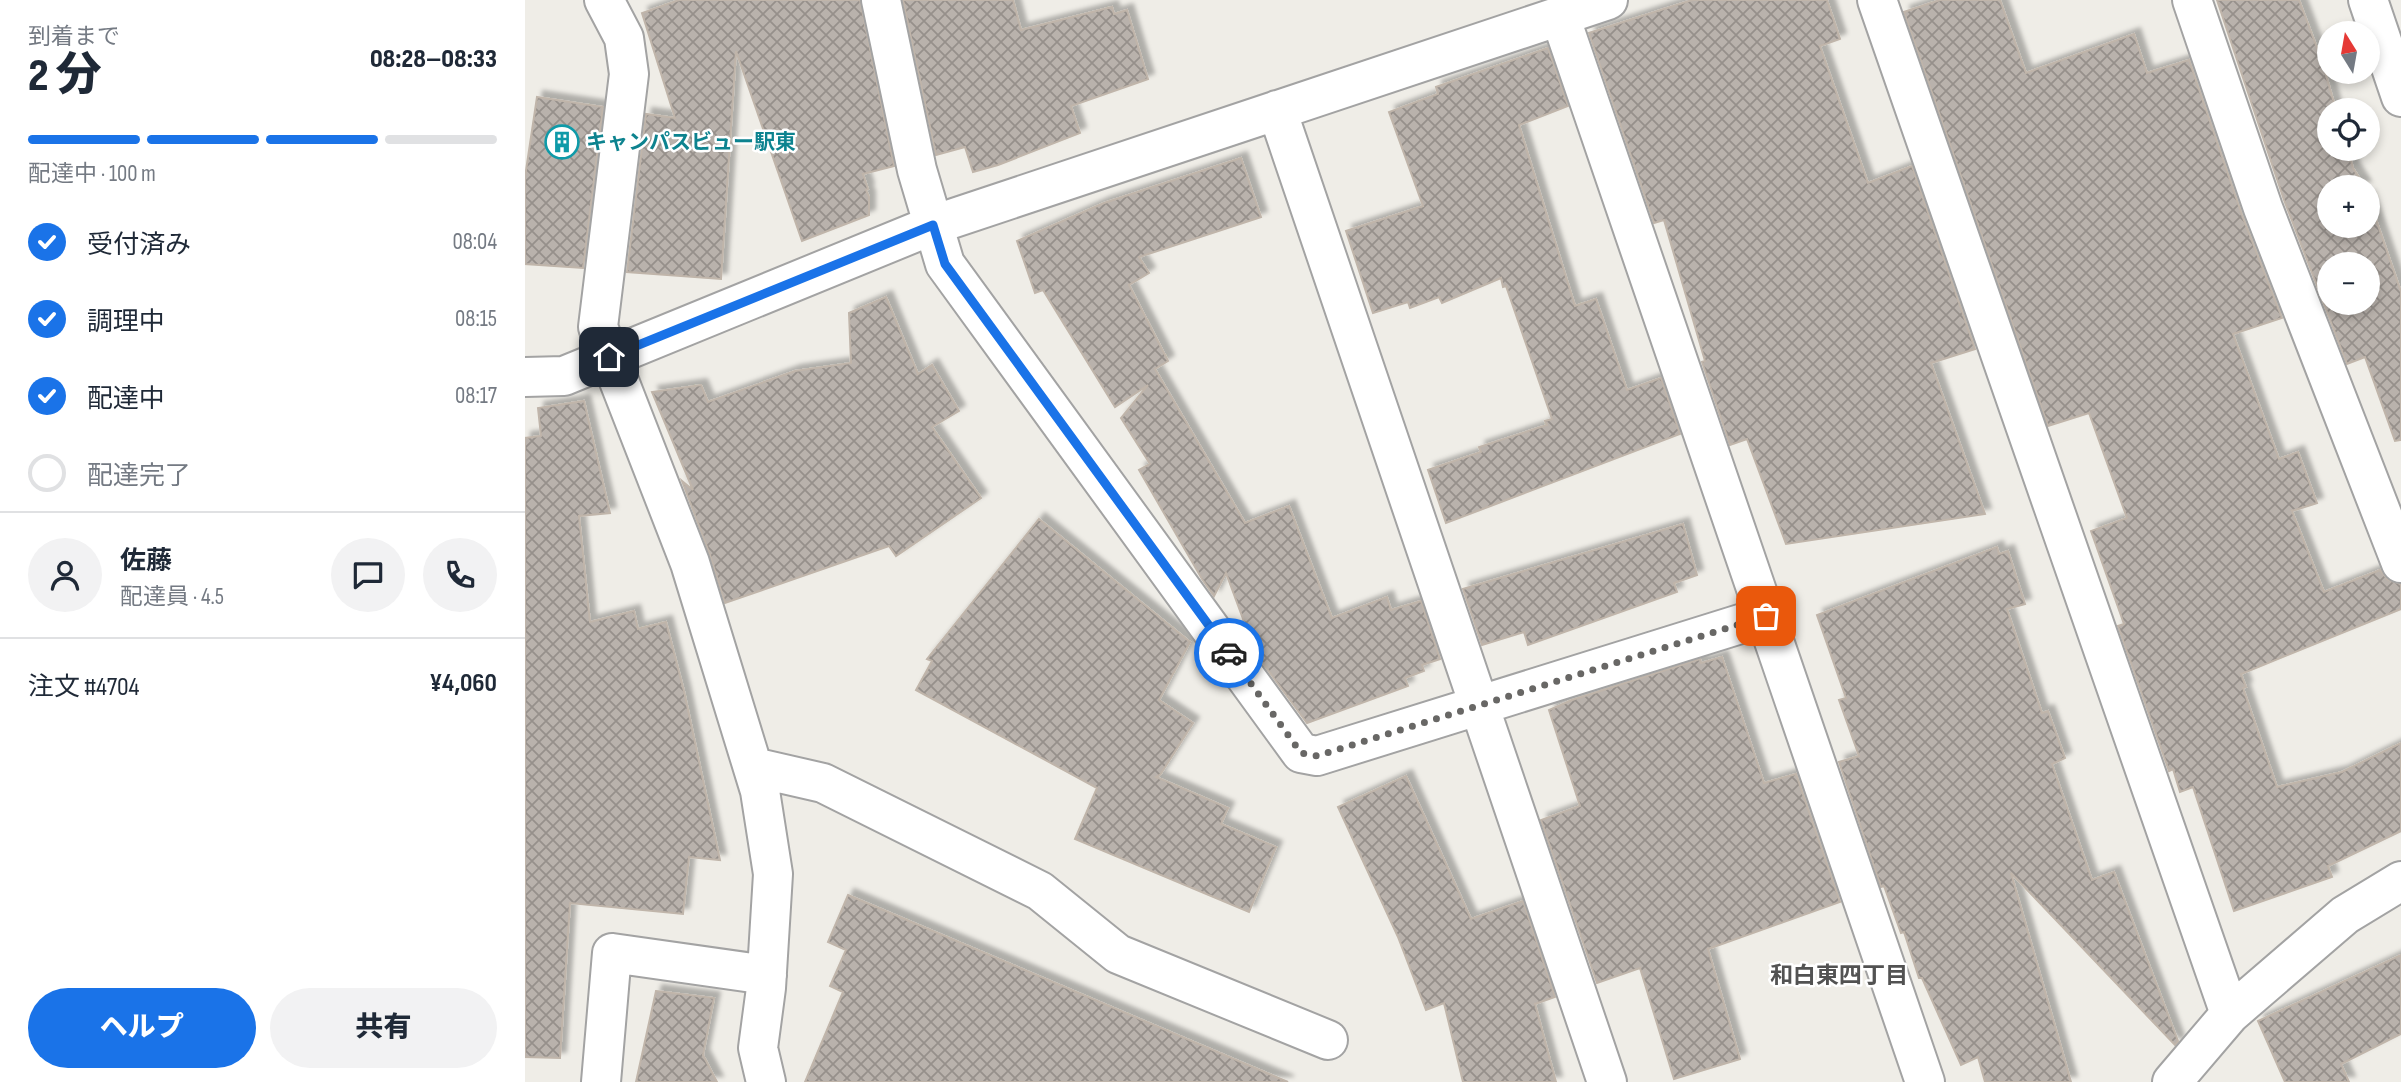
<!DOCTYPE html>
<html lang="ja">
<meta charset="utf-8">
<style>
body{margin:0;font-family:"Sofia Sans Condensed","Noto Sans JP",sans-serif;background:#f2f2f3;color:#1f2937;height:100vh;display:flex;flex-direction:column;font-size:26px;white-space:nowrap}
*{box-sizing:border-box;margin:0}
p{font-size:23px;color:#747a83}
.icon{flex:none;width:38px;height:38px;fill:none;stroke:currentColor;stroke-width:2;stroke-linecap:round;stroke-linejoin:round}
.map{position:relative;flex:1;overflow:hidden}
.sheet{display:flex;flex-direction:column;background:#fff;width:525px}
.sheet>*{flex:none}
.needle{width:46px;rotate:349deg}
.tools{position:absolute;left:1792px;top:21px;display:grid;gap:14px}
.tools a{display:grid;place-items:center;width:63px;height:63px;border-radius:50%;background:#fff;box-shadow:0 4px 10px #0003;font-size:35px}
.pin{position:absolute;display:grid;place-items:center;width:60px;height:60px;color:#fff;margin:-30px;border-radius:14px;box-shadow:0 4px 10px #0006}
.courier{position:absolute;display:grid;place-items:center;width:70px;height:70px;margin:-35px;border:5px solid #1a73e8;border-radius:50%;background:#fff;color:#222;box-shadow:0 2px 9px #0007}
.overview em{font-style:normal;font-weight:800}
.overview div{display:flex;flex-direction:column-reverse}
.overview{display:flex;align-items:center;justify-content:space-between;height:119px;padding:0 28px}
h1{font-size:46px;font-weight:800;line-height:52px}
.bar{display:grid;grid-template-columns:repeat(4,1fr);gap:10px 7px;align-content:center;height:84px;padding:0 28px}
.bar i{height:9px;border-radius:5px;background:#e0e1e3}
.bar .active{background:#1a73e8}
.bar p{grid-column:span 4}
.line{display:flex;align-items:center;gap:18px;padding:0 28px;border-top:2px solid #e0e1e3}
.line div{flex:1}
.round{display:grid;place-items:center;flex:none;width:74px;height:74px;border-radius:37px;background:#f2f2f3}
ol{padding:0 28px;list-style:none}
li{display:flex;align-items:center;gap:21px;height:77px}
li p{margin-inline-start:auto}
li .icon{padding:7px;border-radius:50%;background:#1a73e8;color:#fff;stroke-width:4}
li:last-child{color:#747a83}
li i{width:38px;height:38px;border:4px solid #e0e1e3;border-radius:50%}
.button{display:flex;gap:14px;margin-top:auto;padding:14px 28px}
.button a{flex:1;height:80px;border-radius:42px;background:#1a73e8;color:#fff;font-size:28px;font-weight:800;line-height:80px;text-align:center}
.button a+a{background:#f2f2f3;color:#1f2937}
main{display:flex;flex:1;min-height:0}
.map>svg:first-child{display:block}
</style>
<main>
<section class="sheet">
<div class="overview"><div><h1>2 分</h1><p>到着まで</p></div><em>08:28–08:33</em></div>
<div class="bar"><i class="active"></i><i class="active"></i><i class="active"></i><i></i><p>配達中 · 100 m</p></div>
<ol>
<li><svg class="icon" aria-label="check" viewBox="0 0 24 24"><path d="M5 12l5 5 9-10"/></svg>受付済み<p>08:04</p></li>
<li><svg class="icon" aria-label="check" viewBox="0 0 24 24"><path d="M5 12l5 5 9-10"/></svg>調理中<p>08:15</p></li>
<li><svg class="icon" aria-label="check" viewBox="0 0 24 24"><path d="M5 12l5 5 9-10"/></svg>配達中<p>08:17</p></li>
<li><i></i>配達完了</li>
</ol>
<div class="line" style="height:126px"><a class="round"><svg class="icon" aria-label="person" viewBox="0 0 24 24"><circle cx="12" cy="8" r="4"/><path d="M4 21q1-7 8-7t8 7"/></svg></a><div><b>佐藤</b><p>配達員 · 4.5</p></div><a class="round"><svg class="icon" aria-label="chat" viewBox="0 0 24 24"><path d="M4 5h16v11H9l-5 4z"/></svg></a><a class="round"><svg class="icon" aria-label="phone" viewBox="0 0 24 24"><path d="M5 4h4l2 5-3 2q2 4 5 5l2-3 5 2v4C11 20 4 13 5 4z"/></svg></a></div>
<div class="line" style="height:91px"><div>注文 #4704</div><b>¥4,060</b></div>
<div class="button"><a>ヘルプ</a><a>共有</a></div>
</section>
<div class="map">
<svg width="1876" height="1082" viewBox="0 0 1876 1082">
<defs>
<pattern id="building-cross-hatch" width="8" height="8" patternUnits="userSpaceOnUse" patternTransform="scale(1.75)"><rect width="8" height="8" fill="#b9b2ac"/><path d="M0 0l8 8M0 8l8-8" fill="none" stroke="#96908b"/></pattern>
<filter id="shadow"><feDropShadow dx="6" dy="-6" stdDeviation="2" flood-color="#0004"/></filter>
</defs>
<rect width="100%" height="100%" fill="#efede7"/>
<path fill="url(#building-cross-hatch)" stroke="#c0b5aa" stroke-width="2" fill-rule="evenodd" filter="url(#shadow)" d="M154,0h181l34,166 -31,8 5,15 -2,1 3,7v18l-67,26 -66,-190 -15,228 -94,-7 19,-158 29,4 -33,-105z
M378,0h110l8,30 91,-23 2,7 13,-4 21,69 -77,27 9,27 -82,32 -25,7 -8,-25 -29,8z
M1167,0h135l13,39 -20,7 48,137 44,-17 63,183 -44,14 54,151 -199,30 -39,-105 -17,6 -28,-83 3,-1 -41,-141 -10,3 -65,-190z
M1415,0h60l26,73 108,-39 13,39 42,-13 53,155 40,103 -49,16 46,125 19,-7 19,51 -25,8 32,81 56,-22 8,10 13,4v25l-160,65 5,13 -3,1 34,99 65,-15 59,-29v88l-73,35 4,11 -98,34 -41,-124 -13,5 -7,-23 -4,2 -51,-145 6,-2 -33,-93 36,-13 -38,-105 -41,13 -144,-414z
M1692,0h82l23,61 14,49h-7v39h19l5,19 12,19h-36v39h39v-30l33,96v148l-6,1 -30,-84 -18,7 -63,-164zM1804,264h39v39h-39z
M1023,48l20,58 -49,19 56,181 21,-7 31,91 34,-12 19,56 -234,89 -18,-53 53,-18 -2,-5 68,-22 -2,-4 7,-2 -46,-133 -3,1 -2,-9 -59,25 -3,-6 -29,11 -2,-6 -35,11 -27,-82 77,-25 -34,-94 49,-18 -2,-7z
M12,97l66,10 -20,161 -58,-4v-87z
M716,158l20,59 -122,40 10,16 -20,12 39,76 -13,8 90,154 44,-17 43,112 55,-21 4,13 30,-9 19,58 -18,6 2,6 -19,7 3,8 -101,37 -51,-69 -30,-81 -12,23 -12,-17 -63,-109 11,-6 -29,-46 27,-33 -33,22 -72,-117 -8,3 -18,-52 87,-38z
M361,297l32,77 14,-9 27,46 -27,16 49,71 -85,58 -7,-10 -164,57 -15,-48 -28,-74 11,9 -41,-98 49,-7 7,17 87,-31 56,-8 -2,-50z
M59,401l26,112 -31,3 11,106 44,-11 4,18 28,-7 18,69 36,169 -31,-3 -6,57 -113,-11 -10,155 -35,-1v-619l16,-2 -3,-28z
M514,519l151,123 -31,58 34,23 -33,52 -4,2 72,31 -7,16 55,23 -27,65 -174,-73 22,-51 -181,-98 16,-29 -5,-2z
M1158,524l14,51 -23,8 3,9 -149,53 -4,-13 -42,13 -19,-56z
M1472,547l2,7 9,-3 17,53 -18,5 35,104 6,-2 17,47 -13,6 40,116 22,-8 64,169 -3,4 -164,-172 60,209h-86l-7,-25 -17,8 -39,-87h-3l-15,-46 -3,1 -17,-47 -3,1 -42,-125 20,-6 -20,-56 7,-2 -29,-83z
M1197,657l42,126 32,-9 44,128 -132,47 32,110 -66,20 -34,-111 -43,15 -56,-163 39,-14 -31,-96 23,-10 128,-41 1,4z
M881,776l65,143 52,-18 32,96 -20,7 21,78h-93l-19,-79 -18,7 -28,-73 -60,-130z
M323,895l440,187h-483l38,-90 -13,-6 16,-36 -18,-8z
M1876,955v79l-60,30 8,18h-64l-27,-61z
M131,991l58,7 -11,57 14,27h-81z"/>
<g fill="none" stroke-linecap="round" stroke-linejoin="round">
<defs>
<path id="minor" d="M79,0l20,38 5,36 -31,253 92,236 70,228 13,83 -7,114 -8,60 8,34
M356,0l36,170 28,94 356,489 16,3 449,-140
M1352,0l353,1014
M1667,0l71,208 138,355
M1843,0l33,97
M1035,16l365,1066
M752,110l330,972
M0,377l39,-1 369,-151 675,-225
M228,767l70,16 217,108 78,63 210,86
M76,1082l11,-129 155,22
M1647,1082l58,-68 115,-99 56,-34"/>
</defs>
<use href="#minor" stroke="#a3a3a3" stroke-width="42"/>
<use href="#minor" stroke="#fff" stroke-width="38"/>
</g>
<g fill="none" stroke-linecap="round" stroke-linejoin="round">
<path stroke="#686765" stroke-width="7" stroke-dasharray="0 12.6" d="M704,653l72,100 16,3 449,-140"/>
<path stroke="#1a73e8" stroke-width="9" d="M84,357l324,-132 12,39 284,389"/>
</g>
<defs>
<symbol id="building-ring" viewBox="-11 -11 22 22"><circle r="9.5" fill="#fff" stroke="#0f9aa8" stroke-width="1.5"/><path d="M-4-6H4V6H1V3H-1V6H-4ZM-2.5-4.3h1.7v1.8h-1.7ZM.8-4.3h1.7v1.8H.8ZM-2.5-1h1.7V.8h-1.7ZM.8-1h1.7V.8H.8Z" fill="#0f9aa8"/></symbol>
</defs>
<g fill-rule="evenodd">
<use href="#building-ring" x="18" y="123" width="38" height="38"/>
</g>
<g text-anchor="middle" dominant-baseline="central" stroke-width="5" stroke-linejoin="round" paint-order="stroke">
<g font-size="21" font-weight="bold" fill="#0d838f" stroke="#fff" text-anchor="start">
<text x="61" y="142">キャンパスビュー駅東</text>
</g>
<g font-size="23" font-weight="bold" fill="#525252" stroke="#fff">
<text x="1314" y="976">和白東四丁目</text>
</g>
</g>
</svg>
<div class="tools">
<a><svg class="needle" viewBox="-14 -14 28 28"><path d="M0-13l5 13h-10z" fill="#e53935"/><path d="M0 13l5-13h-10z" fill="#747a83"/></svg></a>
<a><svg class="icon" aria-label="locate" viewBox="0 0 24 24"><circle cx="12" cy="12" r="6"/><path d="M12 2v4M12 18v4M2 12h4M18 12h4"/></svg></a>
<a>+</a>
<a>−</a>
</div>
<div class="pin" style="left:1241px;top:616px;background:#ea580c"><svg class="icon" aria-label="bag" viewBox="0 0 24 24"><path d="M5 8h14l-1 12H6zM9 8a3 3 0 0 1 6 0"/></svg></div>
<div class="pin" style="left:84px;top:357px;background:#1f2937"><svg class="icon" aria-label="home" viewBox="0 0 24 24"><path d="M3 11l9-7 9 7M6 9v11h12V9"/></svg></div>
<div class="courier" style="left:704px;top:653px"><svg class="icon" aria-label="car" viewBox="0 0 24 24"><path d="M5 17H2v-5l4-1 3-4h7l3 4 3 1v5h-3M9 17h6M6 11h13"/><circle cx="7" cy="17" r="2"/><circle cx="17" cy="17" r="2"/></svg></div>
</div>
</main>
